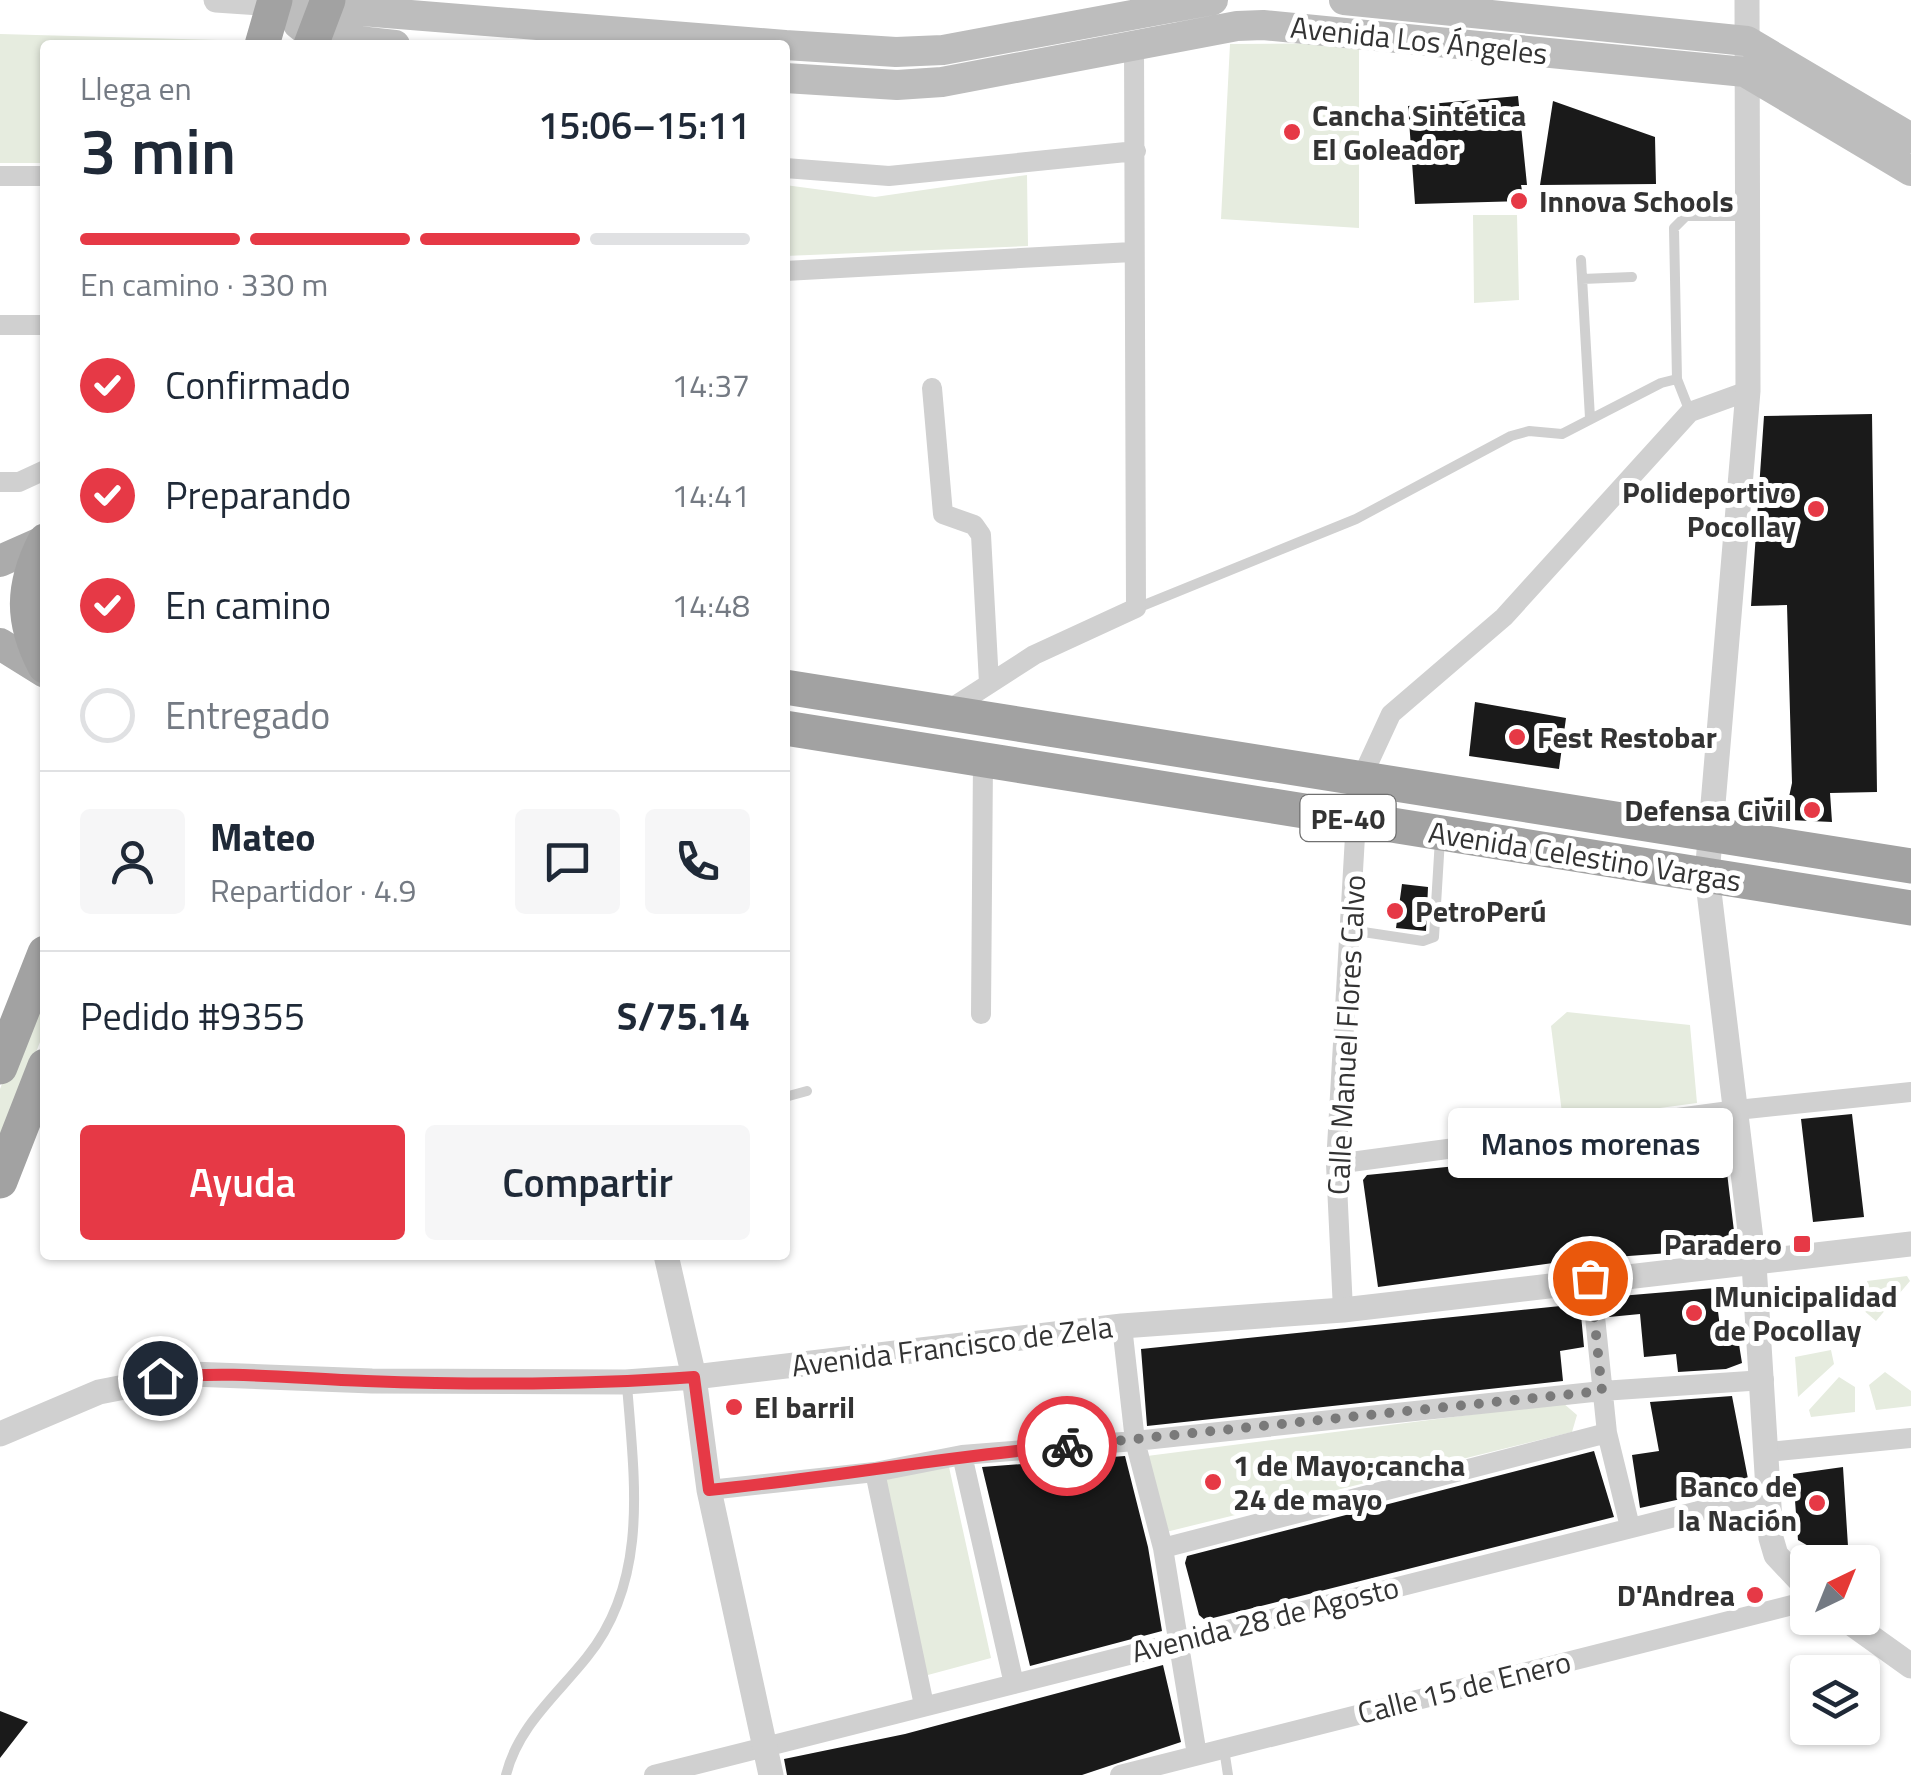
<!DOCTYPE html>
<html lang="es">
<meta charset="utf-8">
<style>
body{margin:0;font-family:"Titillium Web",sans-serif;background:#f6f6f7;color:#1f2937;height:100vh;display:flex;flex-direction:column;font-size:38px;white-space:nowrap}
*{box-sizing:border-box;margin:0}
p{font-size:32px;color:#747a83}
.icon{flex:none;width:55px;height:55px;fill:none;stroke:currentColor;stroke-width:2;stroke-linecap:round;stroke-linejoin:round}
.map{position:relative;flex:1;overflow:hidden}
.details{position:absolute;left:40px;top:40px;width:750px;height:1220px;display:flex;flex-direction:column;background:#fff;border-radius:10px;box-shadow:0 2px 8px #0004}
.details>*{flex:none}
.needle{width:65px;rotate:43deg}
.tools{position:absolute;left:1790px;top:1545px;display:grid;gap:20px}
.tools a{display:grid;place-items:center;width:90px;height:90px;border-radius:10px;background:#fff;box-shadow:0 2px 8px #0004;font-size:50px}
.pin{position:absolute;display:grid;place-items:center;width:85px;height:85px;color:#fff;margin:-42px;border:5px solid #fff;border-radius:50%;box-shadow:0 2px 10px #0007}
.courier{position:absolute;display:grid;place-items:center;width:100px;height:100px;margin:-50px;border:8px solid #e63946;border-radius:50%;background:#fff;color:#222;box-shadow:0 2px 12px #0007}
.bubble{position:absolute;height:70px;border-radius:10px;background:#fff;box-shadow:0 2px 8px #0004;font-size:32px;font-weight:600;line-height:70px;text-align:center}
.head em{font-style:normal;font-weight:600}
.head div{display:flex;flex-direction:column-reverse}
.head{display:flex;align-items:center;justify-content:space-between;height:170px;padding:0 40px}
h1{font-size:65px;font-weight:600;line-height:75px}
.bar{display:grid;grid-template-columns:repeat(4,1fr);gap:15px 10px;align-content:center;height:120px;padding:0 40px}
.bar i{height:12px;border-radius:8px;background:#e0e1e3}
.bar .current{background:#e63946}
.bar p{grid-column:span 4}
.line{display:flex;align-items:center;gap:25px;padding:0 40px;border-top:2px solid #e0e1e3}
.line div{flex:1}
.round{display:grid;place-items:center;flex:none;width:105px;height:105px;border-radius:10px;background:#f6f6f7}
ol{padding:0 40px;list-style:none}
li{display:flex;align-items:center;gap:30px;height:110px}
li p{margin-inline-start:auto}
li .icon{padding:10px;border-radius:50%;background:#e63946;color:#fff;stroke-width:4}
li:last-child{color:#747a83}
li i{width:55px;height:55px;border:5px solid #e0e1e3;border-radius:50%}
.button{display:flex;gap:20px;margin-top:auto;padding:20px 40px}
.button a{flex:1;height:115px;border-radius:10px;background:#e63946;color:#fff;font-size:40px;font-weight:600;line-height:115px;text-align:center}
.button a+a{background:#f6f6f7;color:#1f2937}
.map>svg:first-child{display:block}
</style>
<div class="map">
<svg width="1911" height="1775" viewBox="0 0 1911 1775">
<rect width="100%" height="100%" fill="#fff"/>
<path fill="#e6ecdf" d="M0,34l218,6 -1,5h-172v118h-45z
M1359,43v185l-138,-9 9,-175z
M1027,175l1,71 -243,10v-71l90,12z
M1473,215h44l2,85 -45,3z
M45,973v56l-45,117v-57z
M1567,1012l123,13 7,78 -134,18 -12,-95z
M1907,1276l3,5 -34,40 -14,-12 8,-12 -3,-16z
M1831,1350l3,14 -36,33 -3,-40z
M1885,1372l26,19v15l-35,4 -7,-25z
M1839,1377l16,10v25l-44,5 -2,-7z
M1563,1403l14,12 -5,17 -406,100 -19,-76z
M949,1467l42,191 -78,21 -44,-202z"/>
<path fill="#1a1a1a" d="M1518,96l9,89h-6l3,16 -109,3 -7,-98z
M1553,101l102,36 1,47 -116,1z
M1872,414l5,378 -47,1 2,29 -85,-4v-20l42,-1 3,-14 -5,-178 -36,1 13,-190z
M1475,702l91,16 -7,51 -90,-13z
M1402,884l26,3 -2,44 -30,-3z
M1852,1114l12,103 -51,5 -12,-103z
M1723,1139l13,109 -161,12 -197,27 -15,-107 4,-5z
M1715,1288l6,47 16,-3 5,31 -16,6 -48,3 -2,-18 -32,3 -4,-43 -31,3 -1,-20z
M1580,1304l4,43 -24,4 3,30 -416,45 -6,-77z
M1732,1396l17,88 -109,24 -8,-53 27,-4 -9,-49z
M1594,1451l20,66 -409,103 -6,-5 -14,-52 2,-7z
M1125,1456l23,91 14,84 -132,35 -48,-199z
M1843,1467l6,95h-13l-38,-22 -5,-66z
M1163,1665l18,77 -99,33h-295l-3,-16 121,-25z
M0,1711l28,11 -28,36z"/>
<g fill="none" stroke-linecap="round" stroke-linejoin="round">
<path stroke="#d0d0d0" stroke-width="10" d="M1581,260l9,158
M1582,279l50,-2
M1677,379l-3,-151 12,-12h59
M1137,608l219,-89 155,-83 18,-5 33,3 99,-51 16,-4 13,33
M1350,930l73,11 11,-4 6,-98
M785,1097l22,-6
M1224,1749l4,26
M506,1775c12,-49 51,-80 81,-118 63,-78 47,-179 40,-272"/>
<path stroke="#d0d0d0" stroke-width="20" d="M785,168l104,8 247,-25
M0,176h45
M785,271l347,-19
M0,325h45
M932,388l11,126 31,11 7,10 8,148
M0,482h19l26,-12
M944,713l90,-58 102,-47 -2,-562
M981,1014l2,-254
M1336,1164l401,-54 174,-18
M1591,1278l16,155 23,94
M1343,1310l-7,-146 20,-345 5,-40 30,-65 113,-97 186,-205 58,-21
M1122,1326l13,115 28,107 34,207
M1768,1452l143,-14
M962,1455l52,229
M875,1472l49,233
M709,1490l166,-18 87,-17 173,-14 467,-50 162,-11
M1163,1548l444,-115
M654,1775l1112,-281
M1120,1775l688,-174"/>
<path stroke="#d0d0d0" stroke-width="25" d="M216,0l58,4
M1747,0l1,391 -41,484 47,389 17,274 5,17 32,34
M666,1255l28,122 15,113 62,285
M0,1434l99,-42 92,-18 181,7 254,1 68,-5 428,-51 221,-16 568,-66
M1844,1618l67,48"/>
<path stroke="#bdbdbd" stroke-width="30" d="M1344,0l403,41 164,97
M274,4l511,41
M298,24l15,12 82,9
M785,45l111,7 47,-2 270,-50
M785,78l112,7 45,-3 295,-56 26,-1 482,47 166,99"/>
<path stroke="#ababab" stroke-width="32" d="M0,561l45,-20
M0,644l45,28"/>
<path stroke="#a2a2a2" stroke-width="35" d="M262,45l13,-45
M311,45l17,-45
M45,541c-23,45 -24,80 0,125
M785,687l1126,179
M785,728l1126,180
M0,1067l45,-114
M0,1181l45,-115"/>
</g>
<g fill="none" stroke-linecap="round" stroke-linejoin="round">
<path stroke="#7a7a7a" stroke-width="10" stroke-dasharray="0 18" d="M1067,1446l535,-55 -12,-113"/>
<path stroke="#e63946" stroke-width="12" d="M160,1378c68,-8 138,1 206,3 109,4 220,4 328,-4l15,113c120,-12 238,-34 358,-44"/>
</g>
<g fill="#e63946" stroke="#fff" stroke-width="4">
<circle cx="1292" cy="132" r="10"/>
<circle cx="1519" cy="201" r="10"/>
<circle cx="1816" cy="509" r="10"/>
<circle cx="1517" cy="737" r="10"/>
<circle cx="1812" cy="810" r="10"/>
<circle cx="1395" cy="911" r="10"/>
<rect x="1792" y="1234" width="20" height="20" rx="5"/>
<circle cx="1694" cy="1313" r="10"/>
<circle cx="734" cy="1407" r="10"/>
<circle cx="1213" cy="1482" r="10"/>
<circle cx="1817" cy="1503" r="10"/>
<circle cx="1755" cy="1595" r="10"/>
</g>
<g text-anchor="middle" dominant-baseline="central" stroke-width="10" stroke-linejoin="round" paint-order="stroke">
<rect fill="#fff" stroke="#707070" stroke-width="2.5" x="1300.5" y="795" width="95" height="46" rx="8"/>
<g font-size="28" font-weight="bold" fill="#333">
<text x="1348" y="818">PE-40</text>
</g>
<g font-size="30" fill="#333" stroke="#fff">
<text transform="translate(1419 40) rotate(6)">Avenida Los Ángeles</text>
<text transform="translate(1585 856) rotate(9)">Avenida Celestino Vargas</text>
<text transform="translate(1346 1035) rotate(-87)">Calle Manuel Flores Calvo</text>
<text transform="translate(952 1346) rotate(-7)">Avenida Francisco de Zela</text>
<text transform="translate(1265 1619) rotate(-14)">Avenida 28 de Agosto</text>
<text transform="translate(1464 1687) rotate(-14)">Calle 15 de Enero</text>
</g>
<g font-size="30" font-weight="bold" fill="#333" stroke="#fff" text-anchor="start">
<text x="1312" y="115">Cancha Sintética<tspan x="1312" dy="34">El Goleador</tspan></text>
<text x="1539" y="201">Innova Schools</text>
<text x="1796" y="492" text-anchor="end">Polideportivo<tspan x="1796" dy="34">Pocollay</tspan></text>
<text x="1537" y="737">Fest Restobar</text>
<text x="1792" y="810" text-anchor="end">Defensa Civil</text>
<text x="1415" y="911">PetroPerú</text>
<text x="1782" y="1244" text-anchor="end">Paradero</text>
<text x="1714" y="1296">Municipalidad<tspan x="1714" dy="34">de Pocollay</tspan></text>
<text x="754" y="1407">El barril</text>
<text x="1233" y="1465">1 de Mayo;cancha<tspan x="1233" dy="34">24 de mayo</tspan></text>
<text x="1797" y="1486" text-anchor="end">Banco de<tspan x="1797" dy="34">la Nación</tspan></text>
<text x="1735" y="1595" text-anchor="end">D'Andrea</text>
</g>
</g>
</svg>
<div class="tools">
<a><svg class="needle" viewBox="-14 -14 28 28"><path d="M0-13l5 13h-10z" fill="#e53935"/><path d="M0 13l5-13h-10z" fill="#747a83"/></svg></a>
<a><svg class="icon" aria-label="layers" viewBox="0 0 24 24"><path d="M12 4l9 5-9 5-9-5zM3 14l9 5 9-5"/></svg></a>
</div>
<div class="pin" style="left:1590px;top:1278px;background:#ea580c"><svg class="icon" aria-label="bag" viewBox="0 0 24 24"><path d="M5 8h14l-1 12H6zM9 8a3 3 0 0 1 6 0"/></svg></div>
<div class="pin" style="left:160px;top:1378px;background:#1f2937"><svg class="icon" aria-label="home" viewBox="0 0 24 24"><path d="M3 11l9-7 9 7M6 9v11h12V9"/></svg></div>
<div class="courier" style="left:1067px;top:1446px"><svg class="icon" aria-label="bike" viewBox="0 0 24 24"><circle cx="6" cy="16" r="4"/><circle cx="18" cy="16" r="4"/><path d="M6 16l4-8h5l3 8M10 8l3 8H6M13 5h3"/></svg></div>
<div class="bubble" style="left:1448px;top:1108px;width:285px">Manos morenas</div>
<section class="details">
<div class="head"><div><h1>3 min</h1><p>Llega en</p></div><em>15:06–15:11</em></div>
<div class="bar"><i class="current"></i><i class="current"></i><i class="current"></i><i></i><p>En camino · 330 m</p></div>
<ol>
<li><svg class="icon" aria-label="check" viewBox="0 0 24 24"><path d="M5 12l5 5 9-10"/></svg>Confirmado<p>14:37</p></li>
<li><svg class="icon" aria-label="check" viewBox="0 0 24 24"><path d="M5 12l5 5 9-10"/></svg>Preparando<p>14:41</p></li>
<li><svg class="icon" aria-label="check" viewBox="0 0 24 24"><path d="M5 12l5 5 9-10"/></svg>En camino<p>14:48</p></li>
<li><i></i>Entregado</li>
</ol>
<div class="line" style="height:180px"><a class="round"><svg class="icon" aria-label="person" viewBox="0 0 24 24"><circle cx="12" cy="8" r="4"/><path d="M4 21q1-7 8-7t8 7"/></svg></a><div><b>Mateo</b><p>Repartidor · 4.9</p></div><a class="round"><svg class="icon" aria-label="chat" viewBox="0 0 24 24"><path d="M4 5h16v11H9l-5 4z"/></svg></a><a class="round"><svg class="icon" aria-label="phone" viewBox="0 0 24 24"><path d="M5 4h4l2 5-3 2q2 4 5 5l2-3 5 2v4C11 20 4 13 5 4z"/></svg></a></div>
<div class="line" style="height:130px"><div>Pedido #9355</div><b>S/75.14</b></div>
<div class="button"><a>Ayuda</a><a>Compartir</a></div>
</section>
</div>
